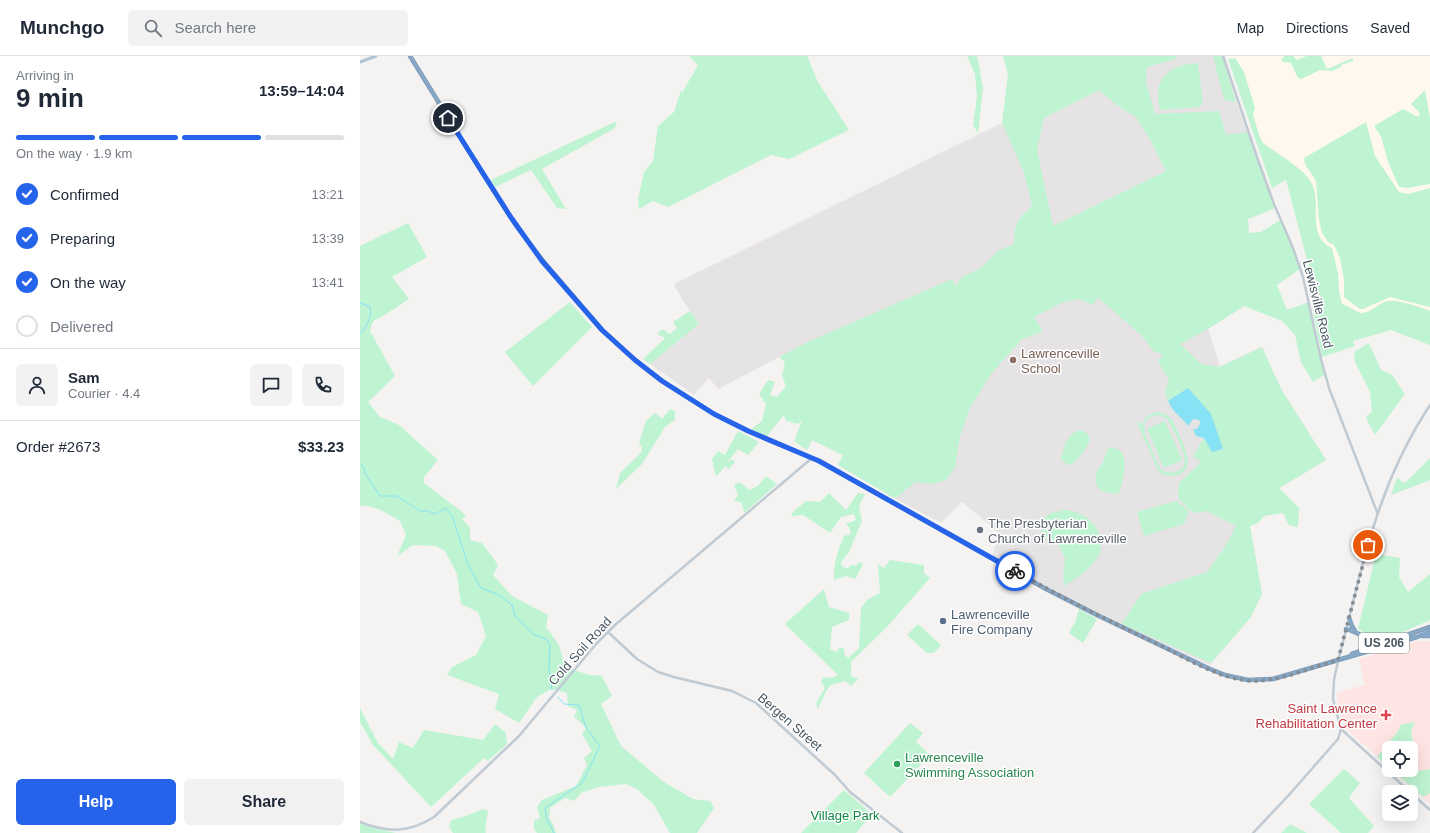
<!DOCTYPE html>
<meta charset="utf-8">
<style>
body{margin:0;font-family:Arial,sans-serif;background:#f2f2f3;color:#1f2937;height:100vh;display:flex;flex-direction:column;font-size:15px;white-space:nowrap}
*{box-sizing:border-box;margin:0}
p{font-size:13px;color:#747a83}
.icon{flex:none;width:22px;height:22px;fill:none;stroke:currentColor;stroke-width:2;stroke-linecap:round;stroke-linejoin:round}
.map{position:relative;flex:1;overflow:hidden}
.drawer{display:flex;flex-direction:column;background:#fff;width:360px}
.drawer>*{flex:none}
.buttons{position:absolute;left:1022px;top:685px;display:grid;gap:8px}
.buttons a{display:grid;place-items:center;width:36px;height:36px;border-radius:6px;background:#fff;box-shadow:0 4px 16px #0002;font-size:20px}
.pin{position:absolute;display:grid;place-items:center;width:34px;height:34px;color:#fff;margin:-17px;border:2px solid #fff;border-radius:50%;box-shadow:0 1px 4px #0007}
.courier{position:absolute;display:grid;place-items:center;width:40px;height:40px;margin:-20px;border:3px solid #2563eb;border-radius:50%;background:#fff;color:#222;box-shadow:0 1px 5px #0007}
.headline em{font-style:normal;font-weight:600}
.headline div{display:flex;flex-direction:column-reverse}
.headline{display:flex;align-items:center;justify-content:space-between;height:68px;padding:0 16px}
h1{font-size:26px;font-weight:600;line-height:30px}
.bar{display:grid;grid-template-columns:repeat(4,1fr);gap:6px 4px;align-content:center;height:48px;padding:0 16px}
.bar i{height:5px;border-radius:3px;background:#e0e1e3}
.bar .current{background:#2563eb}
.bar p{grid-column:span 4}
.line{display:flex;align-items:center;gap:10px;padding:0 16px;border-top:1px solid #e0e1e3}
.line div{flex:1}
.round{display:grid;place-items:center;flex:none;width:42px;height:42px;border-radius:6px;background:#f2f2f3}
ol{padding:0 16px;list-style:none}
li{display:flex;align-items:center;gap:12px;height:44px}
li p{margin-inline-start:auto}
li .icon{padding:4px;border-radius:50%;background:#2563eb;color:#fff;stroke-width:4}
li:last-child{color:#747a83}
li i{width:22px;height:22px;border:2px solid #e0e1e3;border-radius:50%}
.action{display:flex;gap:8px;margin-top:auto;padding:8px 16px}
.action a{flex:1;height:46px;border-radius:6px;background:#2563eb;color:#fff;font-size:16px;font-weight:600;line-height:46px;text-align:center}
.action a+a{background:#f2f2f3;color:#1f2937}
header{display:flex;align-items:center;gap:24px;box-sizing:border-box;height:56px;padding:0 20px;background:#fff;border-bottom:1px solid #e0e1e3}
header strong{font-size:19px}
nav{display:flex;gap:22px;margin-inline-start:auto;font-size:14px}
.search{width:280px;height:36px;background:#f2f2f3;display:flex;align-items:center;gap:10px;box-sizing:border-box;padding:0 14px;border-radius:6px;color:#747a83;font-size:15px}
main{display:flex;flex:1;min-height:0}
.map>svg:first-child{display:block}
</style>
<header>
<strong>Munchgo</strong>
<div class="search"><svg class="icon" aria-label="search" viewBox="0 0 24 24"><circle cx="10" cy="10" r="6"/><path d="M15 15l6 6"/></svg>Search here</div>
<nav><a>Map</a><a>Directions</a><a>Saved</a></nav>
</header>
<main>
<section class="drawer">
<div class="headline"><div><h1>9 min</h1><p>Arriving in</p></div><em>13:59–14:04</em></div>
<div class="bar"><i class="current"></i><i class="current"></i><i class="current"></i><i></i><p>On the way · 1.9 km</p></div>
<ol>
<li><svg class="icon" aria-label="check" viewBox="0 0 24 24"><path d="M5 12l5 5 9-10"/></svg>Confirmed<p>13:21</p></li>
<li><svg class="icon" aria-label="check" viewBox="0 0 24 24"><path d="M5 12l5 5 9-10"/></svg>Preparing<p>13:39</p></li>
<li><svg class="icon" aria-label="check" viewBox="0 0 24 24"><path d="M5 12l5 5 9-10"/></svg>On the way<p>13:41</p></li>
<li><i></i>Delivered</li>
</ol>
<div class="line" style="height:72px"><a class="round"><svg class="icon" aria-label="person" viewBox="0 0 24 24"><circle cx="12" cy="8" r="4"/><path d="M4 21q1-7 8-7t8 7"/></svg></a><div><b>Sam</b><p>Courier · 4.4</p></div><a class="round"><svg class="icon" aria-label="chat" viewBox="0 0 24 24"><path d="M4 5h16v11H9l-5 4z"/></svg></a><a class="round"><svg class="icon" aria-label="phone" viewBox="0 0 24 24"><path d="M5 4h4l2 5-3 2q2 4 5 5l2-3 5 2v4C11 20 4 13 5 4z"/></svg></a></div>
<div class="line" style="height:52px"><div>Order #2673</div><b>$33.23</b></div>
<div class="action"><a>Help</a><a>Share</a></div>
</section>
<div class="map">
<svg width="1070" height="777" viewBox="0 0 1070 777">
<rect width="100%" height="100%" fill="#f5f2f2"/>
<path fill="#fef8ed" d="M867,0h203v289l-39,-15 -38,11 2,5 -33,11 -9,-46 11,-10 -9,-11 -29,-110 -14,8z"/>
<path fill="#e6e3e4" d="M722,0h140l14,46 39,106 -27,11 1,14 12,-1 20,-12 -37,86 -36,23 12,37 42,-19 19,42 45,71 -47,28 20,20 -1,19 -9,-2 -6,-12 -19,3 -6,7 -8,3 12,68 -11,23 -41,48 -88,-40 -55,-27 -75,-42 8,-23 -38,-31 -21,21 -47,-25 -56,-33 5,-10 -31,-15 -5,10 -13,-9 9,-21 5,-78 -90,47 -9,-11 -15,17 -44,-31 49,-40 -16,-23 -9,-17 328,-161 41,-38z"/>
<path fill="#fee4e3" d="M1057,585h13v163l-38,-34h19v-22h-22v19l-35,-31 -9,-9 -7,-24 -1,-11 28,-7 -6,-26z"/>
<path fill="#bef4d1" fill-rule="evenodd" d="M329,0h118l11,26 31,48 -60,29 -18,-4 -103,52 -15,-6 -14,8 -1,-10 6,-27 9,-11 5,-35 16,-14 7,-22 1,3 16,-28z
M607,0h9l2,4 5,28 -5,45 -5,-8 4,-28 -2,-23z
M643,0h172l1,3 -29,8 -1,15 9,32 64,-3 7,24 21,-3 28,76 -27,11 1,14 12,-1 20,-12 19,49 -23,16 10,25 22,-8 15,73 -11,7 -12,-20 -6,-27 -13,-14 -38,-15 -36,23 -28,15 21,20 19,3 42,-20 19,42 45,71 -47,28 20,20 -1,19 -9,-2 -6,-12 -19,3 -6,7 -8,3 12,68 -11,23 -40,46 -89,-39 19,-30 66,-22 19,-27 10,-19 -29,-15 -10,2 -7,-3 -12,-12 1,-15 22,-21 -8,-6 11,-18 8,14 11,-3 -35,-61 -20,13 -3,-9 4,-12 -11,-18 2,-4 3,-3 -3,-2 -6,-1 -11,-15 -45,-40 -5,8 -14,-6 -16,3 -29,15 9,14 -22,9 -30,34 -21,34 -10,28 -5,31 -9,13 -14,4 -17,-2 -15,13 -6,3 -56,-33 5,-10 -31,-15 -5,10 -13,-9 8,-20 -4,3 -12,-3 -2,-6c-6,6 -11,14 -17,21l-16,-7 11,-8 4,-17 -7,-10 9,-14 7,2 -5,13 7,2 9,-11 -4,-10 3,-14 -6,-5 29,-15 144,-63 4,7 5,-8 20,-10 17,-17 16,-7c0,-21 2,-23 18,-38l-8,-34 -22,-49 6,-49zM739,34l19,16 18,11 15,24 15,30 -113,55 -16,-76 7,-32z
M853,0h9l14,46 -12,-2z
M923,0h11l2,4 11,-4h14l6,13 26,-11v3l-12,4v2l-9,4 -12,-1 -19,9 -3,-1 -7,-15 -8,-1 -2,-3 3,-1z
M875,2l9,14 11,36 -2,6c2,7 6,23 10,29 3,3 7,5 10,7 11,8 31,20 38,32 12,20 -6,53 21,66l6,25 1,18 3,13c6,2 16,9 20,9 6,1 18,-10 25,-12 9,-2 34,6 43,10v34l-39,-15 -38,11 2,5 -33,11 -9,-46 11,-10 -9,-11 -29,-110 -14,8 -44,-129z
M838,7l5,39 -4,5 -39,3c-1,-6 -2,-13 -2,-19 3,-21 22,-27 40,-28z
M1065,34l5,28v66l-22,4 -9,-1 -11,-25 -7,-26 -7,-10 29,-17 15,8 2,-4 -9,-9z
M257,65l-2,7 -73,41 24,40 -9,-1 -26,-38 -36,17 -4,-7z
M1006,66l9,34 24,36 9,2 22,-6v119l-40,-10 -27,12h-3l-16,-12v-17l-4,-22 -6,-13 -6,-3 -6,-9 -3,-13 -3,-39 -11,-17 -1,-6z
M48,167l19,34 -35,20 17,22 -26,17 -10,5 -3,10 25,45 -27,26 12,15 19,8 39,35 -14,17v6l42,32 -4,4 8,9v12l12,3 16,22 -5,10 19,21 36,19 -2,12 13,18 6,22 24,8 13,1 10,20 -11,8 20,42 43,36 29,17 17,2 4,7 -17,25h-27l-16,-28 -17,-16 -11,-5 -27,3 -18,6 -7,8 -9,-3 -15,10 -1,10 4,6 3,9h-19l-3,-4v-8l6,-3 -3,-11 5,-7 34,-14 11,-21 -3,-7 8,-7 -10,-17 4,-6 -12,-12 3,-6 -9,-4 -1,-13 -16,-4 -14,8 -18,26 -24,-14 4,-15 -52,-19 5,-8 24,-12 10,-19 -8,-24 -17,-8 -4,-30 -12,-23 -9,-5 -23,-1 -16,11 9,-21 -6,-14c-11,-6 -26,-17 -40,-15v-260z
M210,246l22,25 -59,59 -28,-34z
M330,255l9,13 -49,40 -7,-5 22,-21 -8,-4 5,-5 8,5 7,-6 -4,-6z
M1009,287l12,27 11,5 13,19 -30,41 -9,-17 6,-7 -2,-19 -15,-30 -1,-10z
M310,353l5,2v9l-10,7 -23,37 -26,25 4,-16 21,-20 1,-6 -3,-4 7,-22 9,-8 7,6z
M799,356c5,2 10,4 13,8 4,6 16,34 16,41 -1,16 -18,18 -29,11l-22,-49 2,-1 3,4c2,-9 8,-13 17,-14zM798,359c5,1 9,3 11,7 4,5 16,32 16,38 0,13 -15,15 -24,10 -4,-7 -6,-13 -9,-20 -6,-13 -16,-32 6,-35z
M805,365l17,39 -18,8 -17,-39z
M720,374c18,5 6,18 -1,27 -3,4 -4,6 -9,8l-5,-2 -4,-4c3,-12 6,-26 19,-29z
M378,375l21,11 -11,13 -10,-6 -12,15 6,-5 3,3 -6,7 -4,-3 -9,11 -4,-18 6,-8 7,4z
M749,392c24,-1 14,29 11,44l-4,2c-8,-1 -19,-2 -20,-12 0,-4 -1,-7 0,-9 2,-4 5,-8 7,-11 3,-6 2,-10 6,-14z
M1070,402v22l-39,15 6,-17 8,5z
M406,420l11,8 -33,29 -2,-10 -8,-3 4,-5 -4,-11 7,-1 8,7 9,-4z
M469,437l17,17 12,-17 7,1 -6,12 3,15 -13,31 -8,10 1,4 5,3 4,-4 5,1 3,-4 4,2 -8,15 -9,-3 -12,4c-1,-16 4,-30 10,-44l7,-2 -2,-7 -3,-3 10,-4 -2,-6 -13,3 -11,16 -27,-18 -12,1 3,-5 12,-10 14,1z
M816,445l13,10 -5,13 -40,12 -7,-24z
M703,454c17,1 36,11 37,30 1,4 1,9 0,13 -8,15 -21,24 -36,33l-1,-9 2,-19 -8,-16 -8,-2 -8,-10c1,-15 9,-17 22,-20z
M1016,498l24,4 -1,19 9,15 22,-18v46l-36,16 -19,3 -17,-10z
M530,504l34,5v8l6,5 -43,49 -36,35v14l7,3 -7,7 -6,-5 -14,4 -5,6 -8,18 -2,-6 9,-15 -4,-6 2,-5 8,1 7,-3 -53,-51 39,-35 5,18 20,6v7l-17,7 -2,22 7,3 2,-4h5v6l4,4 11,-10 2,-40 6,-8 13,-7 -2,-29 6,4z
M719,553l18,10 -14,24 -14,-10 7,-13z
M558,568l23,21 -7,8h-7l-20,-18z
M0,652l18,35 15,16 6,-17 14,6 11,-18 59,10 12,-16 11,9 1,11 -19,17 -4,-3 -53,49 -58,-62 -13,-23z
M1055,666l-4,9 7,40 12,-2v24l-7,4 -31,-27h19v-22h-22v20l-12,-11 22,-27 1,-5z
M550,667l13,10 -7,9 14,13 -40,42 -26,-24z
M984,713l16,14 -11,15 25,28 -6,7h-27l-32,-29z
M484,734l28,24 -16,19h-55z
M123,753l5,2 -3,20 1,2h-33l-4,-6 2,-7 12,-3z
M0,766l17,7 19,4h-36z
M930,768l17,9h-26z"/>
<path fill="#87e2f5" d="M828,332l23,26 12,35 -11,3 -8,-14 -8,-2 -3,-7h4l3,-5v-3l-4,-2 -4,1 -3,6 -16,-16 -5,-9z"/>
<g fill="none" stroke-linecap="round" stroke-linejoin="round">
<path stroke="#87e2f5" stroke-width="1" d="M0,247l10,4c2,8 -3,21 -10,27
M0,407l3,3 3,9 14,21h17l23,15h8l7,3 11,-6 7,10 15,47 13,23 18,7 13,10 3,11 18,18 13,5 4,5 -1,24 3,22
M194,777l-7,-14 -2,-11 37,-25 18,-37 -14,-18 -7,-23 -15,-1 -6,-7"/>
<defs>
<path id="highway" d="M50,0l73,118 34,53 26,34 59,69 33,30 27,21 52,33 35,17 70,30 227,128 53,27 111,53 15,6 23,5 25,-1 144,-42 13,-5
M989,562l3,8 3,5
M986,573c14,3 21,13 35,13
M1062,580h8
M992,598l78,-27"/>
</defs>
<use href="#highway" stroke="#7192b1" stroke-width="4.5"/>
<path stroke="#bfcad3" stroke-width="2.5" d="M863,0l35,104 16,44 19,44 10,29 18,82 8,29 48,124
M248,576l29,27 21,13 16,5 58,14 24,12 79,72 15,17 52,41
M981,673l69,63
M1051,737l19,17
M0,766c27,11 49,11 74,-5l85,-81 77,-92 19,-19 197,-167
M893,777l35,-37 50,-57 3,-10 -8,-30 1,-19c4,-21 10,-41 15,-62 19,-78 36,-145 81,-213"/>
<path stroke="#b0c3d3" stroke-width="3" d="M0,6l16,-6"/>
<use href="#highway" stroke="#86a7c5" stroke-width="3.5"/>
</g>
<g fill="none" stroke-linecap="round" stroke-linejoin="round">
<path stroke="#858d94" stroke-width="4" stroke-dasharray="0 7.2" d="M655,515c48,27 96,51 146,75 29,14 61,35 95,35 27,-1 57,-14 82,-21l30,-115"/>
<path stroke="#2563eb" stroke-width="5" d="M88,62l62,98 32,45 60,69 33,30 27,21 52,33 34,17 71,30 196,110"/>
</g>
<circle fill="#8d6e63" stroke="#fff" stroke-width="1.5" cx="653" cy="304" r="4"/>
<circle fill="#6b7280" stroke="#fff" stroke-width="1.5" cx="620" cy="474" r="4"/>
<circle fill="#5c6f8a" stroke="#fff" stroke-width="1.5" cx="583" cy="565" r="4"/>
<path fill="#e0444e" stroke="#fff" stroke-width="1.5" d="M1024 653h4v4h4v4h-4v4h-4v-4h-4v-4h4z"/>
<circle fill="#2e9e5b" stroke="#fff" stroke-width="1.5" cx="537" cy="708" r="4"/>
<g text-anchor="middle" dominant-baseline="central" stroke-width="3" stroke-linejoin="round" paint-order="stroke">
<rect fill="#fff" stroke="#7f8991" stroke-width="1" x="999" y="577" width="50" height="20" rx="3"/>
<g font-size="12" font-weight="bold" fill="#485662">
<text x="1024" y="587">US 206</text>
</g>
<g font-size="13" fill="#485662" stroke="#fff">
<text transform="translate(958 248) rotate(76)">Lewisville Road</text>
<text transform="translate(220 595) rotate(-48)">Cold Soil Road</text>
<text transform="translate(430 666) rotate(41)">Bergen Street</text>
</g>
<g font-size="13" fill="#785e54" stroke="#fff" text-anchor="start">
<text x="661" y="297">Lawrenceville<tspan x="661" dy="15">School</tspan></text>
</g>
<g font-size="13" fill="#5b616d" stroke="#fff" text-anchor="start">
<text x="628" y="467">The Presbyterian<tspan x="628" dy="15">Church of Lawrenceville</tspan></text>
</g>
<g font-size="13" fill="#4e5e75" stroke="#fff" text-anchor="start">
<text x="591" y="558">Lawrenceville<tspan x="591" dy="15">Fire Company</tspan></text>
</g>
<g font-size="13" fill="#be3a42" stroke="#fff" text-anchor="end">
<text x="1017" y="652">Saint Lawrence<tspan x="1017" dy="15">Rehabilitation Center</tspan></text>
</g>
<g font-size="13" fill="#27864d" stroke="#fff" text-anchor="start">
<text x="545" y="701">Lawrenceville<tspan x="545" dy="15">Swimming Association</tspan></text>
</g>
<g font-size="13" fill="#0e8846" stroke="#fff">
<text x="485" y="759">Village Park</text>
</g>
</g>
</svg>
<div class="buttons">
<a><svg class="icon" aria-label="locate" viewBox="0 0 24 24"><circle cx="12" cy="12" r="6"/><path d="M12 2v4M12 18v4M2 12h4M18 12h4"/></svg></a>
<a><svg class="icon" aria-label="layers" viewBox="0 0 24 24"><path d="M12 4l9 5-9 5-9-5zM3 14l9 5 9-5"/></svg></a>
</div>
<div class="pin" style="left:1008px;top:489px;background:#ea580c"><svg class="icon" aria-label="bag" viewBox="0 0 24 24"><path d="M5 8h14l-1 12H6zM9 8a3 3 0 0 1 6 0"/></svg></div>
<div class="pin" style="left:88px;top:62px;background:#1f2937"><svg class="icon" aria-label="home" viewBox="0 0 24 24"><path d="M3 11l9-7 9 7M6 9v11h12V9"/></svg></div>
<div class="courier" style="left:655px;top:515px"><svg class="icon" aria-label="bike" viewBox="0 0 24 24"><circle cx="6" cy="16" r="4"/><circle cx="18" cy="16" r="4"/><path d="M6 16l4-8h5l3 8M10 8l3 8H6M13 5h3"/></svg></div>
</div>
</main>
